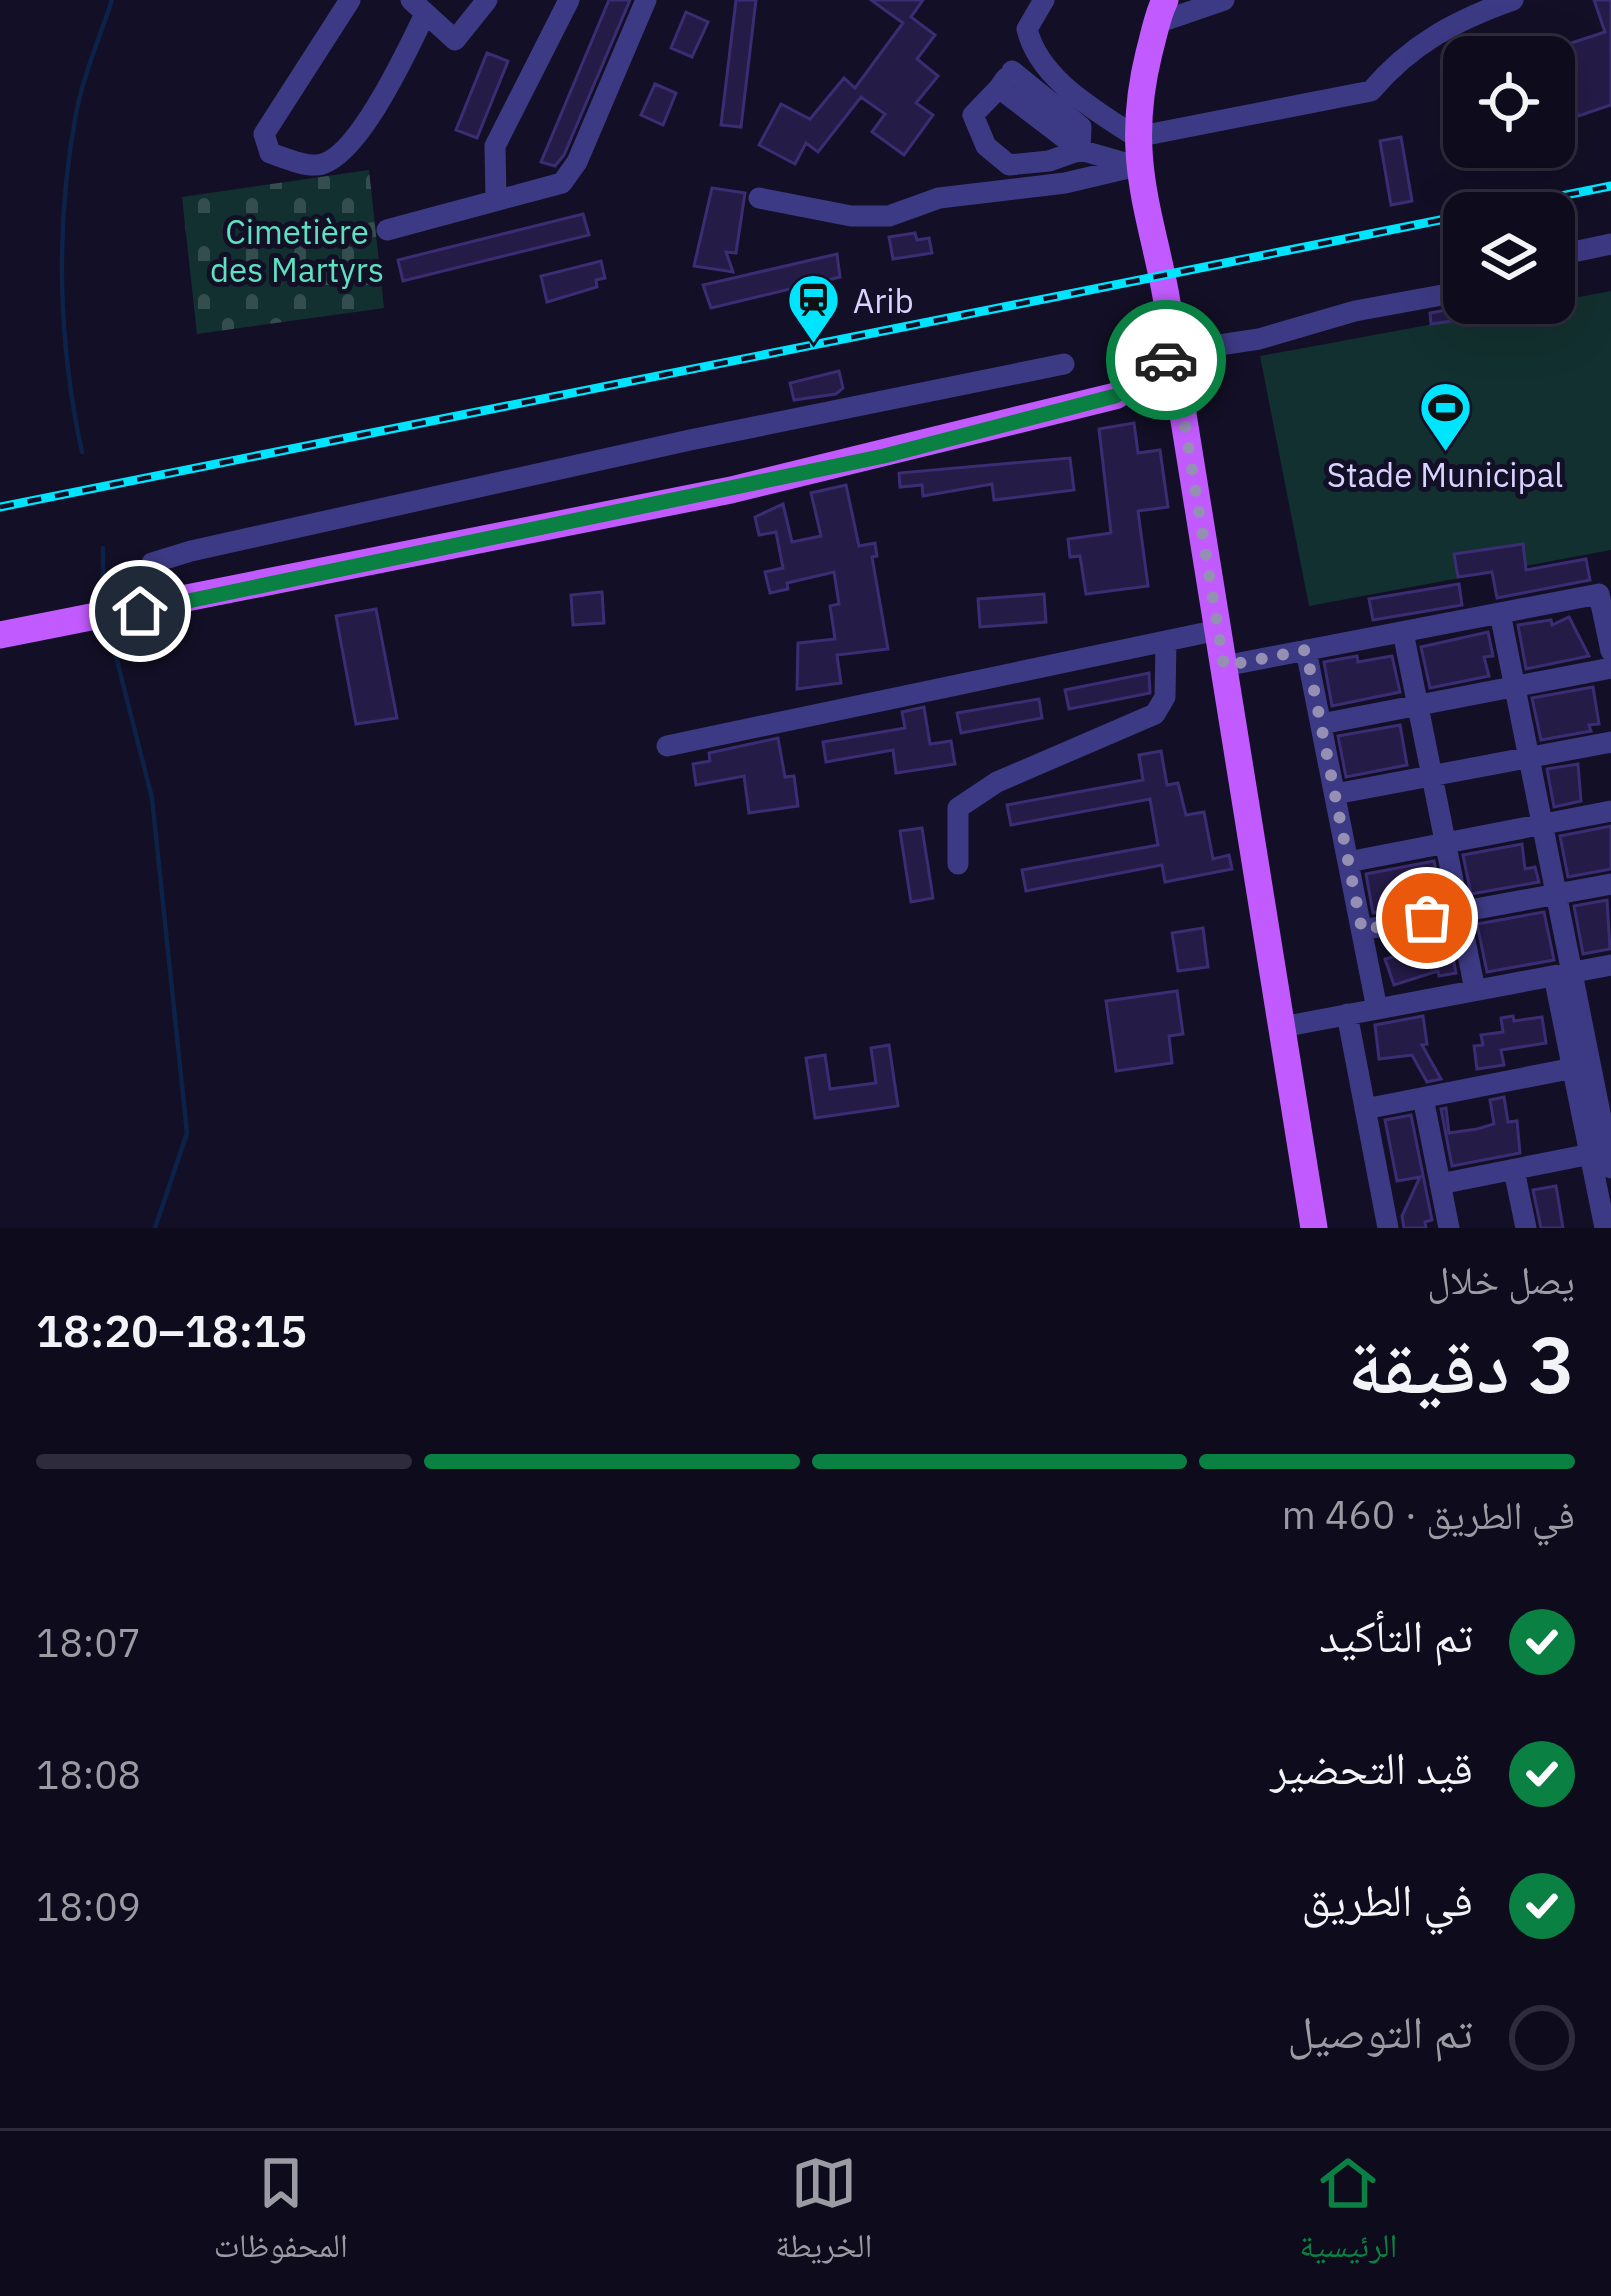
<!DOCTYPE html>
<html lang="ar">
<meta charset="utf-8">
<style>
body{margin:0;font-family:"IBM Plex Sans","Noto Naskh Arabic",sans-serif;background:#171425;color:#f1f3f6;direction:rtl;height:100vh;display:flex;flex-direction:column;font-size:45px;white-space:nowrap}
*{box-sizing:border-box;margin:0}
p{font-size:39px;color:#9b9ba3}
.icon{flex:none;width:66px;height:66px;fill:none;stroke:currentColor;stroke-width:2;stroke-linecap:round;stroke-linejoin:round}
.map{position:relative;height:1228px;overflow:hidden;direction:ltr}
.drawer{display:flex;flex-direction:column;background:#0e0b1c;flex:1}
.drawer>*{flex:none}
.tools{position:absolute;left:1443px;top:36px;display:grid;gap:24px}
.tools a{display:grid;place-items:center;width:132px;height:132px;border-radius:24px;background:#0e0b1c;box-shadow:0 12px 48px #0002,0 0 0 3px #2e2b3b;font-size:60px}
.pin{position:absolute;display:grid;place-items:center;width:102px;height:102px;color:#fff;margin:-51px;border:6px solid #fff;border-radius:50%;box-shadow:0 3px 12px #0007}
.courier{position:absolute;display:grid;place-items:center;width:120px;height:120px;margin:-60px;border:9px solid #0b8043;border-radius:50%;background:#fff;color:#222;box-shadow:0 3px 15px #0007}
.head em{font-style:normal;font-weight:600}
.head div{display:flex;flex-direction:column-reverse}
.head{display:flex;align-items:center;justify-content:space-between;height:204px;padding:0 36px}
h1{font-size:78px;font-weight:600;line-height:90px}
.bar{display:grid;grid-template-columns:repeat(4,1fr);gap:18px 12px;align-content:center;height:144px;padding:0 36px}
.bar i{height:15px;border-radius:9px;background:#2e2b3b}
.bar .on{background:#0b8043}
.bar p{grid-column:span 4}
ol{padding:0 36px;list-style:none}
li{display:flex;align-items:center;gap:36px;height:132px}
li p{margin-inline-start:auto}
li .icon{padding:12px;border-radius:50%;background:#0b8043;color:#fff;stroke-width:4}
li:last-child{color:#9b9ba3}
li i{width:66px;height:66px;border:6px solid #2e2b3b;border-radius:50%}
.tabs{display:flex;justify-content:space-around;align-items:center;height:168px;border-top:3px solid #2e2b3b;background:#0e0b1c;font-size:33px;color:#9b9ba3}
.tabs a{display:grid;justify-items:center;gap:6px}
.tabs .on{color:#0b8043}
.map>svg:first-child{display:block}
</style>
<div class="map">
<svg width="1611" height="1228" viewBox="0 0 1611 1228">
<defs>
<pattern id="cemetery-stones" width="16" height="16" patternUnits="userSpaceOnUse" patternTransform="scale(3)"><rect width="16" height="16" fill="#12302f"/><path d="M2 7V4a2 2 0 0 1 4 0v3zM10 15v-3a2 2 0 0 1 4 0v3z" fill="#344d4e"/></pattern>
</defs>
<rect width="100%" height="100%" fill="#130f26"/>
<path fill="#12302f" d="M1611,291v259l-302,56 -49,-250z"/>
<path fill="url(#cemetery-stones)" d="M369,170l15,138 -187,26 -15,-137z"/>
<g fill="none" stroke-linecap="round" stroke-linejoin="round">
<path stroke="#0c2248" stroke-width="4.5" d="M82,452c-24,-110 -27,-227 -6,-338 7,-38 24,-77 36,-114
M103,548v54
M108,625l44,173 35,335 -32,95"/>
</g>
<path fill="#241b47" stroke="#3b2d73" stroke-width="3" d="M609,0h21l-66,155 -9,11 -14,-4z
M736,0h20l-15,127 -20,-2z
M871,0h52l-12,17 24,18 -18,24 21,17 -22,27 17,12 -29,40 -32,-23 13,-18 -24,-17 -43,55 -12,-9 -11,21 -36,-19 22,-41 29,15 34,-41 11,10 48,-65z
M1594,0h17v105l-33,11 -22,-68 49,-16z
M686,12l22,10 -16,35 -21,-9z
M487,53l21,8 -31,77 -21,-8z
M655,84l21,9 -13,32 -22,-10z
M1401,137l11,64 -21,4 -11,-64z
M712,188l33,5 -9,60 -10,-1 7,20 -39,-6z
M583,214l6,21 -186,46 -5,-21z
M915,233l2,7 12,-2 3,15 -39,6 -4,-22z
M837,254l3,23 -129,31 -8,-23z
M601,261l4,17 -9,2 1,7 -50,15 -6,-26z
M1485,303l2,13 -56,8 -1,-11z
M839,371l4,17 -7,6 -42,6 -4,-17z
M1134,423l4,30 22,-3 8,57 -30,4 10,75 -62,8 -6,-38 -10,1 -2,-18 43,-6 -12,-104z
M1070,458l4,32 -80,10 -2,-16 -69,12 -1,-11 -22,2 -1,-14z
M846,485l13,61 16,-3 2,13 -5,1 16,92 -51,6 4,28 -44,6 1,-46 37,-4 -5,-33 9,-2 -5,-32 -47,11 1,6 -18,4 -5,-21 18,-4 -7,-36 -17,3 -4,-18 28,-13 9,38 29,-6 -10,-43z
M1523,544l3,26 60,-11 4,21 -93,18 -5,-26 -34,5 -4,-23z
M1459,584l3,21 -89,15 -4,-21z
M602,592l2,31 -31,2 -2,-30z
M1044,594l2,28 -66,5 -2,-28z
M376,609l21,109 -41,6 -20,-108z
M1569,617l20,39 -63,13 -8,-44 33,-5 1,5z
M1488,632l5,24 -9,1 5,19 -59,12 -9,-41z
M1357,656l1,6 34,-6 8,36 -68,14 -8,-44z
M1149,673l1,20 -81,16 -4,-19z
M1593,687l6,37 -10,1 2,6 -50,9 -9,-42z
M1039,699l3,19 -81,15 -4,-20z
M924,707l6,37 21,-3 4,23 -59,9 -3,-23 -67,12 -3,-20 82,-14 -3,-16z
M1400,725l7,40 -61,12 -8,-41z
M778,738l7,39 9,-1 4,30 -49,7 -5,-37 -48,9 -3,-21 17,-3 -1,-8z
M1161,751l6,34 11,-2 8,32 18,-3 9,47 16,-4 3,14 -67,13 -3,-17 -136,26 -4,-21 136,-25 -8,-46 -139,26 -4,-20 136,-25 -4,-25z
M1578,764l3,37 -27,6 -7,-38z
M1611,826v43l-43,8 -8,-41z
M922,828l11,70 -22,4 -11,-71z
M1522,844l3,25 10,-2 4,15 -68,12 -8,-39z
M1434,861l8,39 -69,13 -7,-39z
M1607,900l3,49 -27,5 -9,-48z
M1544,912l10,48 -67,12 -10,-48z
M1203,928l5,39 -30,4 -6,-38z
M1448,929l8,44 -17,3 -1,-5 -44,14 -9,-26 11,-3 -5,-16z
M1177,991l6,43 -14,2 3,27 -56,8 -10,-70z
M1423,1016l4,28 -5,1 19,34 -14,3 -15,-27 -33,4 -4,-34z
M1513,1016l1,5 28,-4 4,26 -45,7 3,15 -27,4 -3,-23 9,-1 -2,-10 22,-3 -2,-14z
M889,1045l9,61 -83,12 -9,-60 19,-3 5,34 46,-6 -5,-35z
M1504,1097l4,25 9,-1 3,32 -68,13 -11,-57 5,-1 3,25 28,-4 17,-5 -4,-24z
M1411,1115l21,105 -7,2 1,6h-22l-2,-12 18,-39 -23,4 -12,-61z
M1556,1186l7,42h-22l-8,-38z"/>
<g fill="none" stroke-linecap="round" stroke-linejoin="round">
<path stroke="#3d3a85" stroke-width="21" d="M350,0l-86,134 6,19c13,4 32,13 46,12 40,-1 93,-118 109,-151
M411,0l44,40 32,-40
M1044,0l-17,29c12,50 68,81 109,108l235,-46c40,-47 85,-71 142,-91
M1157,23l67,-23
M1006,78l-7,10 81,62 56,16
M999,88l-26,27 13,31 23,19 40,-4 31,-11 1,-23 -69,-56
M759,198l92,18h38l50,-18 126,-15 72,-17
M496,200l-1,-54 74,-146
M387,230l175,-47 15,-21 69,-162
M1554,256l57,-12
M1173,352l86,-13 96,-28 109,-20
M140,611l12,-48 39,-12 499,-111 374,-76
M1500,613l111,555
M1403,632l72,358
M1306,650l71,359
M1224,666l375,-72 12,57
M1321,724l290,-56
M667,746l551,-116
M1335,794l276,-52
M1348,862l263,-51
M958,864v-56l39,-26 158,-68 10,-17 1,-56
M1362,930l249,-46
M1554,976l51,252
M1347,1014l41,214
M1282,1027l329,-62
M1423,1098l26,130
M1365,1109l219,-43
M1514,1170l12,58
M1440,1184l161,-32"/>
<path stroke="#c25bff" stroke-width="27" d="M1173,352l141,876
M0,635l731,-145 384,-94 38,-22 20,-22c-8,-117 -55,-174 -24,-299 5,-18 8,-37 16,-53"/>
<defs>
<path id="rail" d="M0,507l1611,-321"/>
</defs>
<use href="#rail" stroke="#00e5ff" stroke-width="9"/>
<use href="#rail" stroke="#130f26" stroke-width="4.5" stroke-dasharray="14" stroke-linecap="butt"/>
</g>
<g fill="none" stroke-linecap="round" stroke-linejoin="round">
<path stroke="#948fb3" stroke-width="12" stroke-dasharray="0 21.6" d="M1166,360l7,-8 51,314 82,-16 56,280 65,-12"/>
<path stroke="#0b8043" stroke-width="15" d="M140,611l744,-155 231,-60 38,-22 13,-14"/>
</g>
<defs>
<symbol id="station-pin" viewBox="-11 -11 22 30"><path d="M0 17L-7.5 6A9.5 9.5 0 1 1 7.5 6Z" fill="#00e5ff" stroke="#130f26"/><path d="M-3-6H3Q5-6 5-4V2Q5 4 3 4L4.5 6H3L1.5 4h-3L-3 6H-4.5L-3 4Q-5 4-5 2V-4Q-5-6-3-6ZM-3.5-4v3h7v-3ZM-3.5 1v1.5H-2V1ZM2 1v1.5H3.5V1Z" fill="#111"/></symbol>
<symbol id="stadium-pin" viewBox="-11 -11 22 30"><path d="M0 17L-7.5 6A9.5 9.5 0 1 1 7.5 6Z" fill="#00e5ff" stroke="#130f26"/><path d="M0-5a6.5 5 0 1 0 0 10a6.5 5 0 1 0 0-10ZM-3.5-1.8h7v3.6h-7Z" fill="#111"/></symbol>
</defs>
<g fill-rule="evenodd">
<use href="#station-pin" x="784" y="270" width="59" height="81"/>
<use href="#stadium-pin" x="1416" y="378" width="59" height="81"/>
</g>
<g text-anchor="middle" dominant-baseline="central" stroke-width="10" stroke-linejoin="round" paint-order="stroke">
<g font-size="33" fill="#5fe0c0" stroke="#130f26">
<text x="297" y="231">Cimetière<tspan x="297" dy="38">des Martyrs</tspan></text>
</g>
<g font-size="33" fill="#d9d4ff" stroke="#130f26" text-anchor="start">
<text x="853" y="300">Arib</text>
<text x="1445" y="474" text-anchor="middle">Stade Municipal</text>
</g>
</g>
</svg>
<div class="tools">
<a><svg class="icon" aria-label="locate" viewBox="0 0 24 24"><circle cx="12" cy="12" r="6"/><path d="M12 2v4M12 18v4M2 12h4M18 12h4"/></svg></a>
<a><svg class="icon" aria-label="layers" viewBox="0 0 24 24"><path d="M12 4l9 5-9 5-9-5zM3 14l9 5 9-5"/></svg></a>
</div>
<div class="pin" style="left:1427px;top:918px;background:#ea580c"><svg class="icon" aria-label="bag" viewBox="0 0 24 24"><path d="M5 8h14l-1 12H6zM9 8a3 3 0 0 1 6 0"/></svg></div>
<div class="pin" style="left:140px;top:611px;background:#1f2937"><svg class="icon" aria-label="home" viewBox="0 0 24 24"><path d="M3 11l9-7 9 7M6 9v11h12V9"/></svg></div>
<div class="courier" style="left:1166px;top:360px"><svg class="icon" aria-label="car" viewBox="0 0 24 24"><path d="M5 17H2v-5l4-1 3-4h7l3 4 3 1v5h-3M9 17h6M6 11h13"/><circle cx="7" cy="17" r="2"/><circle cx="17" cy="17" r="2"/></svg></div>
</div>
<section class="drawer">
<div class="head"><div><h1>3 دقيقة</h1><p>يصل خلال</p></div><em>18:15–18:20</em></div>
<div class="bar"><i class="on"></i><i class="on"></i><i class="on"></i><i></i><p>في الطريق · 460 m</p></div>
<ol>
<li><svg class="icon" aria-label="check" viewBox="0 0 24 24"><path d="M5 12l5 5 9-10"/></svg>تم التأكيد<p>18:07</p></li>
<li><svg class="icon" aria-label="check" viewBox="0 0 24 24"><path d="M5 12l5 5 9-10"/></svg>قيد التحضير<p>18:08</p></li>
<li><svg class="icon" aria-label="check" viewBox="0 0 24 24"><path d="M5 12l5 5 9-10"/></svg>في الطريق<p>18:09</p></li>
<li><i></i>تم التوصيل</li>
</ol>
</section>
<nav class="tabs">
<a class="on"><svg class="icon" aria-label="home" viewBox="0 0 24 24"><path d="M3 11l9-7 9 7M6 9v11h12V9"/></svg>الرئيسية</a>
<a><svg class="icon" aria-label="map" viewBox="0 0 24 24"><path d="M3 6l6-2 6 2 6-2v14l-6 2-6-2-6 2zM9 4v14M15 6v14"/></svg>الخريطة</a>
<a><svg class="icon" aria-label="saved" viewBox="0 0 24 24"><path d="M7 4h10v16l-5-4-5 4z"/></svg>المحفوظات</a>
</nav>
